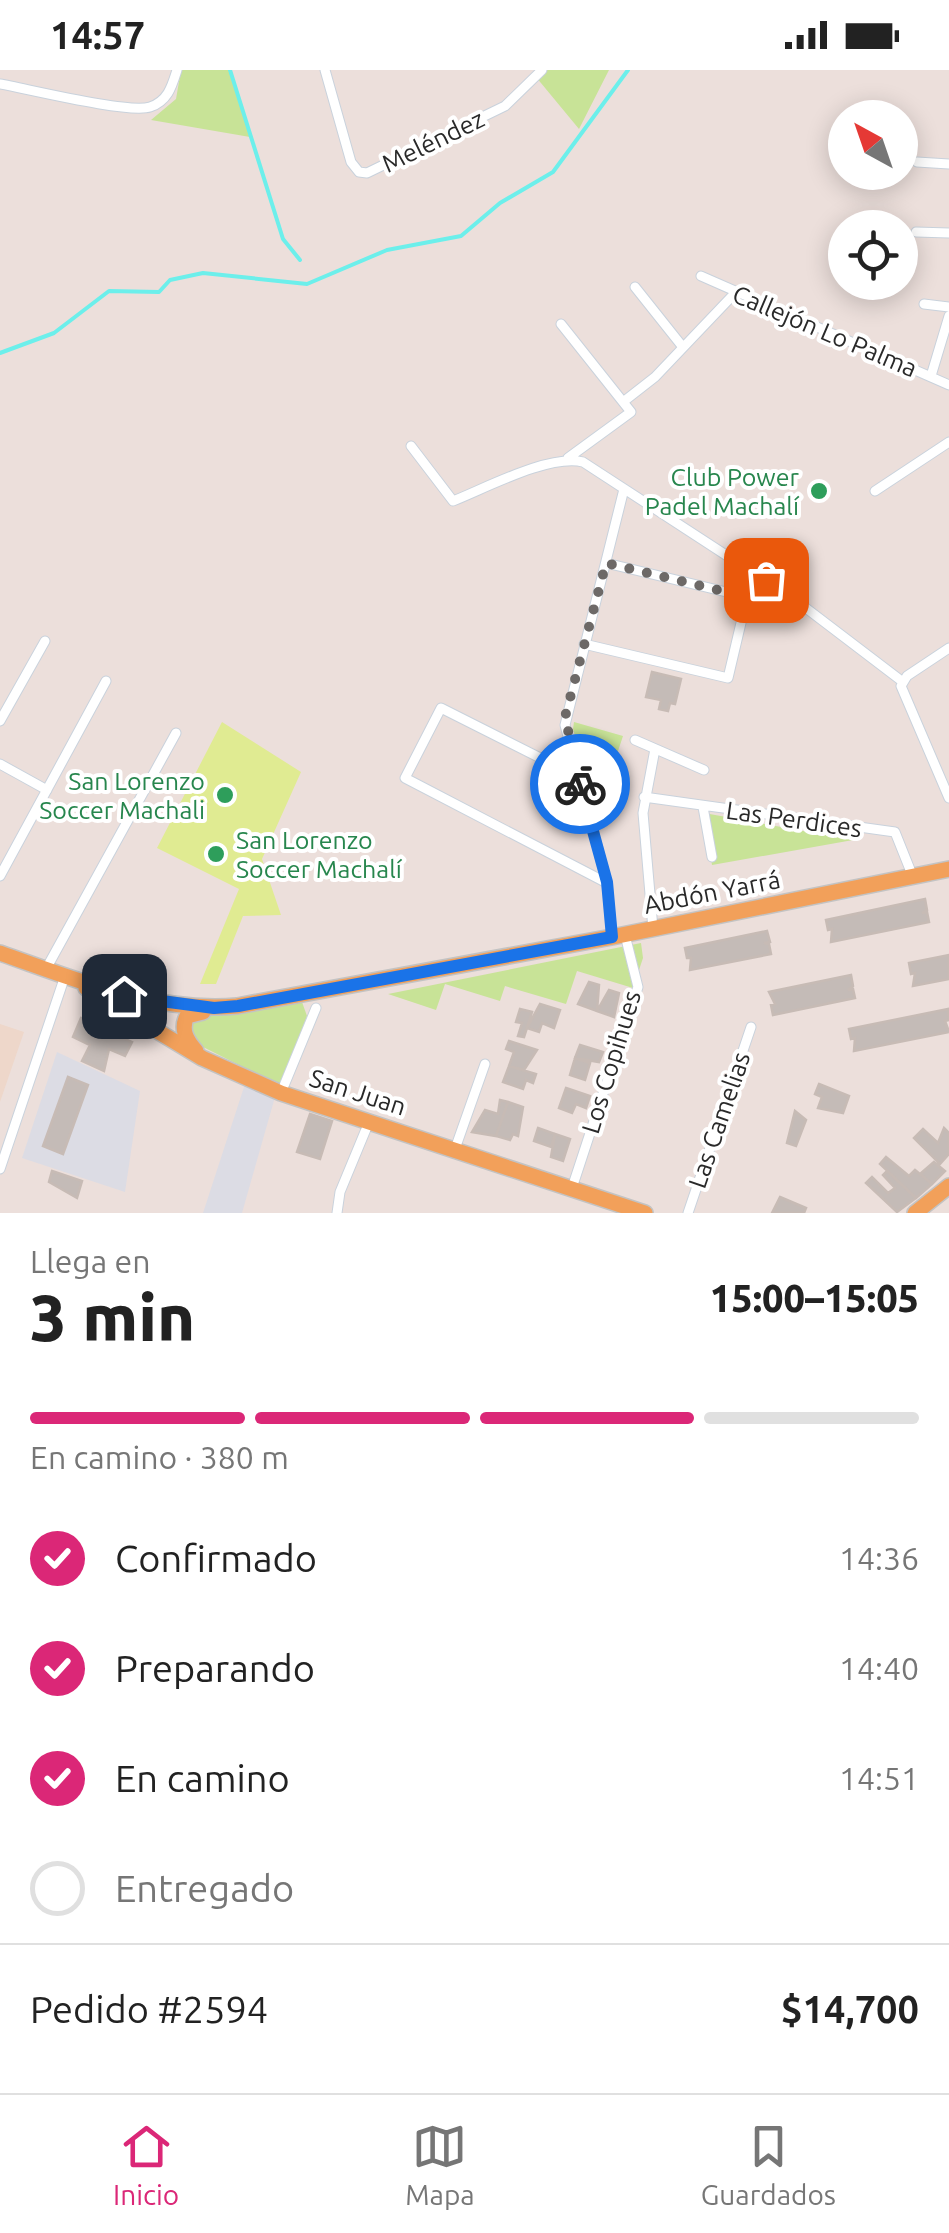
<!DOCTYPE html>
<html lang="es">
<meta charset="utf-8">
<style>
body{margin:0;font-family:Ubuntu,sans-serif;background:#f2f2f2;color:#222;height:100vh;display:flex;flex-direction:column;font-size:38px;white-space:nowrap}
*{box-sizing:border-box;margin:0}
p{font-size:32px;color:#767676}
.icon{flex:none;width:55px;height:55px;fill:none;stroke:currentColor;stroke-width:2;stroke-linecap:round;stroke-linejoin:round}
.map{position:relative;height:1143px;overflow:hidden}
.panel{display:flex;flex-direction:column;background:#fff;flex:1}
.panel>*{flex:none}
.needle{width:65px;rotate:320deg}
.tools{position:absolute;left:828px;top:30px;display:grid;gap:20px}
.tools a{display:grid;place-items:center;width:90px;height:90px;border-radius:50%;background:#fff;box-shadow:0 5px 25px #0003;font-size:50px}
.pin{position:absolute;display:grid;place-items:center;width:85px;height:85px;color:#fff;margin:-42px;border-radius:20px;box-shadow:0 5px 15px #0006}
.courier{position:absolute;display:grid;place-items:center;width:100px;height:100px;margin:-50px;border:8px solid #1a73e8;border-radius:50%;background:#fff;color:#222;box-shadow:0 2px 12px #0007}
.headline em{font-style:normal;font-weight:800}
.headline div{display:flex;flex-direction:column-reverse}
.headline{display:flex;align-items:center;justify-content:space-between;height:170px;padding:0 30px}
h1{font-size:65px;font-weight:800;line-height:75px}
.bar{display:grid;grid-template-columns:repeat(4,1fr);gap:15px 10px;align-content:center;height:120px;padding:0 30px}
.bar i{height:12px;border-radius:8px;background:#e0e0e0}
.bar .selected{background:#db2777}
.bar p{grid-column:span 4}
.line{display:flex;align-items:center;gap:25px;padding:0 30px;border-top:2px solid #e0e0e0}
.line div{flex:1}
ol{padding:0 30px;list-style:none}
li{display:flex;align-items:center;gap:30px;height:110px}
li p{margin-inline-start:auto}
li .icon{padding:10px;border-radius:50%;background:#db2777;color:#fff;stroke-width:4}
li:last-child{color:#767676}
li i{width:55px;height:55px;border:5px solid #e0e0e0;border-radius:50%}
.status{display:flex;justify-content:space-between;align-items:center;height:70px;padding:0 50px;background:#fff;direction:ltr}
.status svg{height:28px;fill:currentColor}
.dock{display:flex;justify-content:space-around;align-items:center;height:140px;border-top:2px solid #e0e0e0;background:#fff;font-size:28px;color:#767676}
.dock a{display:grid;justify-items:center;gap:5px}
.dock .selected{color:#db2777}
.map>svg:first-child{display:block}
</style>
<div class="status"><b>14:57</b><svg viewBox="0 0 49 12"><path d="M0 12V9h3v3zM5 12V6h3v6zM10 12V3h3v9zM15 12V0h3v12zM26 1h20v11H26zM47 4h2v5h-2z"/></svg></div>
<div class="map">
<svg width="949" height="1143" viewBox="0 0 949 1143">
<rect width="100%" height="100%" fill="#ecdfdb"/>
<path fill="#dcdce4" d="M57,982l83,39 -15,101 -103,-34z
M245,1014l30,13 -33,116h-39z"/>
<path fill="#eed7ca" d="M0,954l24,8 -24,70z"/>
<path fill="#c8e397" d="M181,0h48l21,67 -99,-17 25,-21z
M542,0h67l-30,59 -43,-52z
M574,652l49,14 -26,78 -24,-85z
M704,743l149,27 -141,25z
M641,873l2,15 -10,30 -56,-17 -11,33 -61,-18 -5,15 -55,-17 -9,26 -48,-16z
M302,932l5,14 -26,70 -90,-45v-24c37,-7 73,-7 111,-15z"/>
<path fill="#e0eb92" d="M222,652l79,50 -39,87 19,56 -38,1 -27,68h-16l39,-95 -82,-41z"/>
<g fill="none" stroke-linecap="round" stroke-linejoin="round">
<path stroke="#6cefeb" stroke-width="4" d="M230,0l53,169 17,21
M0,283l54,-20 55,-42 50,1 11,-12 33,-7 104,11 80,-34 74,-14 39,-33 53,-31 75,-102"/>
</g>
<path fill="#c4bbb7" stroke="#c7bbb5" stroke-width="2.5" d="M652,602l29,7 -6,25 -5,-1 -2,8 -9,-2 2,-9 -15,-3z
M925,829l2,11 -5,3 5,-1 2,10 -98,20 1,-13 -4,1 -2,-10z
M767,861l3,11 -6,1 5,1 2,10 -81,16 1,-12h-4l-2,-10z
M949,885v24l-36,7 2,-13 -4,1 -2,-11z
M851,905l2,11 -5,4 5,-1 2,9 -82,17 -2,-10 4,-1 -6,-12z
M589,912l10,3 -2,26 -19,-7z
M609,920l10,3 -5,24 -17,-6z
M540,934l20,6 -6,18 -12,-5 -3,9 -12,-4z
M520,939l12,3 -8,25 -6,-1 4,-13 -6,-1z
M948,939l1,11 -4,1 4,11 -95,19 1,-13 -4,1 -2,-10z
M81,948l38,11 -3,6 16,7 -7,14 -16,-7 -5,22 -22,-10 8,-16 -17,-8z
M509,971l28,9 -13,20 -15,-4 5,-14 -8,-3z
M580,975l23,7 -4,10 -24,-4z
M575,988l15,5 -5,17 -15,-5z
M509,996l27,8 -3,9 -7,-3 -3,9 -20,-7z
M68,1007l20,8 -25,69 -20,-8z
M819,1014l30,12 -6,17 -25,-5 4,-11 -7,-3z
M566,1018l24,8 -4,12 -10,-4 -4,9 -13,-5z
M500,1030l8,2 -12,34 -24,-4 13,-22 13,4z
M508,1032l15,5 -5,29 -5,-2 -3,6 -14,-4z
M795,1041l11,9 -10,26 -9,-3z
M310,1044l22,7 -12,38 -23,-7z
M538,1058l17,6 -4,13 -17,-6z
M944,1058l5,5v21l-9,10 -26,-26 9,-9 15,14z
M555,1064l15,5 -7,22 -12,-4z
M886,1087l23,19 6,-6 17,14 -16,14 -36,-34z
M934,1092l11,9 -13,13 -12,-10z
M52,1101l30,10 -5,17 -28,-16z
M887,1101l29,27 -19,14 -31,-29 6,-6 16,16 7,-5 -12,-13z
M780,1127l26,11 -2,5h-32z"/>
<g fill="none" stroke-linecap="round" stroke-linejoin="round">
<defs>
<path id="minor" d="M325,0l26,92 8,10 8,1 138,-67 37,-36
M0,14c28,5 129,30 150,23 18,-6 22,-21 27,-37
M917,92l32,2
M916,162l33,1
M701,206l248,109
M635,217l47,59
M924,234l25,3
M561,254l70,88 -63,46
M931,306l18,-60
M623,332l32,-25 80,-84
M411,376l42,55c33,-13 96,-47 130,-39l215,140 105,80
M875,421l74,-49
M606,493l141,34
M584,574l144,34 25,-106
M949,578l-42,28 -6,10 48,112
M0,651l45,-80
M635,670l69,30
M0,694l47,26
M578,707l-137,-69 -36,70 202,105
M644,727l251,35 18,45
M703,737l9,50
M0,806l106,-195
M653,859l-10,-116 12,-64
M612,867l-5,-54 -42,-158 59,-236
M46,899l130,-236
M281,1023l35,-85
M455,1079l30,-85
M0,1099l65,-193
M572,1118l66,-201 -13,-52
M337,1143l3,-21 29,-70
M688,1143l63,-186"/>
<path id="primary" d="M0,883c77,27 154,60 237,53l375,-69 337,-68
M86,918l116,70 79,35 364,120
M196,981c-9,-10 -16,-21 -9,-35l16,-4
M915,1143l34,-27"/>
</defs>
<use href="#minor" stroke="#c9d2dc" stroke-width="11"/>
<use href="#primary" stroke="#c3c3c3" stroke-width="18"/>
<use href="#minor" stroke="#fff" stroke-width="9"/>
<use href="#primary" stroke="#f2a05a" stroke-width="15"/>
</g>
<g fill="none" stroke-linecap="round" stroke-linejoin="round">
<path stroke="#6d6967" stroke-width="10" stroke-dasharray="0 18" d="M580,714l-15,-67 41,-154 141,34 6,-25 13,8"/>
<path stroke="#1a73e8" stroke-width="12" d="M124,926l90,12 24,-2 374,-69 -5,-55 -27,-98"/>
</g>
<g fill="#2e9e5b" stroke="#fff" stroke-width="4">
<circle cx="819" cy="421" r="10"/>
<circle cx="225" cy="725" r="10"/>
<circle cx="216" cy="784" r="10"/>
</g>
<g text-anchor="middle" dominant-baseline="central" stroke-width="8" stroke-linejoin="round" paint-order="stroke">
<g font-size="25" fill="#292929" stroke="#fff">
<text transform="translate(433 71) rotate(-26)">Meléndez</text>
<text transform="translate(825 261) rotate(23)">Callejón Lo Palma</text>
<text transform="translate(794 749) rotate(8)">Las Perdices</text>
<text transform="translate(712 822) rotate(-11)">Abdón Yarrá</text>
<text transform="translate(611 992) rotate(-73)">Los Copihues</text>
<text transform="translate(358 1022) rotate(18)">San Juan</text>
<text transform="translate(719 1050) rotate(-71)">Las Camelias</text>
</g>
<g font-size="25" fill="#27864d" stroke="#fff" text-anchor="end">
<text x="799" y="407">Club Power<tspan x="799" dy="29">Padel Machalí</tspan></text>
<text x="205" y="711">San Lorenzo<tspan x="205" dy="29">Soccer Machali</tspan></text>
<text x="236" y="770" text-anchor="start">San Lorenzo<tspan x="236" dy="29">Soccer Machalí</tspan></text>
</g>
</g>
</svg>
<div class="tools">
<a><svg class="needle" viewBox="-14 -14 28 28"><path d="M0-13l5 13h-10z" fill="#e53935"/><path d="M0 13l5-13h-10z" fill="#767676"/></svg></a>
<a><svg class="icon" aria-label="locate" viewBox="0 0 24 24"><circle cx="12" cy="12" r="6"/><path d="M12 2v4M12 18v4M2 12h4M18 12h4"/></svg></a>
</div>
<div class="pin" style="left:766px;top:510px;background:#ea580c"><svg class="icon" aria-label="bag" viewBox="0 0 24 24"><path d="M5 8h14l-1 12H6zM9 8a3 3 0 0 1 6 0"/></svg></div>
<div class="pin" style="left:124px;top:926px;background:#1f2937"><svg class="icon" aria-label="home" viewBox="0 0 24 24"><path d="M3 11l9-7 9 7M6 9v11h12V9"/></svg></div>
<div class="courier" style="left:580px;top:714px"><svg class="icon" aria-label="bike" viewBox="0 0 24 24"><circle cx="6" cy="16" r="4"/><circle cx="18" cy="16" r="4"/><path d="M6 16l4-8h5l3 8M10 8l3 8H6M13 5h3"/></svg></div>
</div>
<section class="panel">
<div class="headline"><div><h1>3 min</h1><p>Llega en</p></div><em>15:00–15:05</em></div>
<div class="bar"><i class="selected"></i><i class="selected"></i><i class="selected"></i><i></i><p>En camino · 380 m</p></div>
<ol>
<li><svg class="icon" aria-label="check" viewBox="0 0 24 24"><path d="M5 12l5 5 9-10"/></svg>Confirmado<p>14:36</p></li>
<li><svg class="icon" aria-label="check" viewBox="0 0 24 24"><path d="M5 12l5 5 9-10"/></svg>Preparando<p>14:40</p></li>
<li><svg class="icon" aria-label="check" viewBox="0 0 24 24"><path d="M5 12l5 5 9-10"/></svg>En camino<p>14:51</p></li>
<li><i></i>Entregado</li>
</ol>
<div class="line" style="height:130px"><div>Pedido #2594</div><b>$14,700</b></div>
</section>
<nav class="dock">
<a class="selected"><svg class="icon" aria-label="home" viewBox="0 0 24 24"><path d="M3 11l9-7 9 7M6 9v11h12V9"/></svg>Inicio</a>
<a><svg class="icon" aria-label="map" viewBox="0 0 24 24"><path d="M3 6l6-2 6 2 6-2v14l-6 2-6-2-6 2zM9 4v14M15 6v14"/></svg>Mapa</a>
<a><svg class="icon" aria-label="saved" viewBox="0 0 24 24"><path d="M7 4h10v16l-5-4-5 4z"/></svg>Guardados</a>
</nav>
